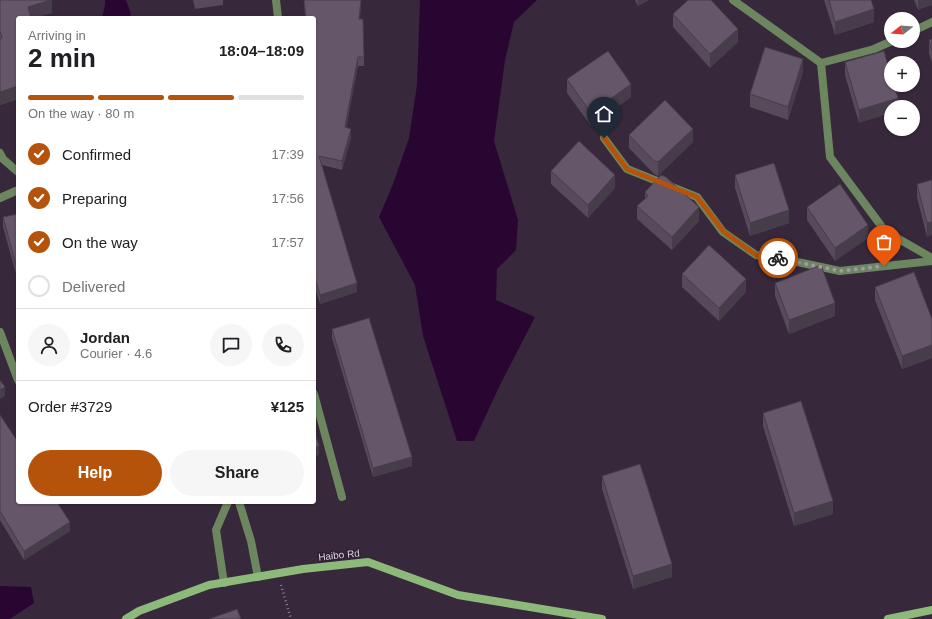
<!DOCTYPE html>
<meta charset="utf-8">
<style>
body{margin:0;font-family:Helvetica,sans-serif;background:#f6f6f6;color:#202124;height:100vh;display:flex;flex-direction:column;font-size:15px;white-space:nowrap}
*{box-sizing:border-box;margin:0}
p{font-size:13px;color:#757577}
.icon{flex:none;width:22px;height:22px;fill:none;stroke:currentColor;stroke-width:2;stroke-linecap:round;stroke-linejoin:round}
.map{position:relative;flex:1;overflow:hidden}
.panel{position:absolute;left:16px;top:16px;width:300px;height:488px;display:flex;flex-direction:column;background:#fff;border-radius:4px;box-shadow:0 1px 3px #0004}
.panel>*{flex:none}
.needle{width:26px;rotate:253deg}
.controls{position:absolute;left:884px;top:12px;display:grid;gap:8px}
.controls a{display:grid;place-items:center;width:36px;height:36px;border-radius:50%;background:#fff;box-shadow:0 1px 3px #0004;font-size:20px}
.pin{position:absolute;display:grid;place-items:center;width:34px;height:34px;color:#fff;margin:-41px -17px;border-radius:50% 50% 50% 0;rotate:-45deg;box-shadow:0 0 4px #0007}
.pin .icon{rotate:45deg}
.courier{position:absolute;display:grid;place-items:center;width:40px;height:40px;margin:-20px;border:3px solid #b45309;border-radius:50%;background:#fff;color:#222;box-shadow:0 1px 5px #0007}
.summary em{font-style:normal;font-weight:600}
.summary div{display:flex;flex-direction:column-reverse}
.summary{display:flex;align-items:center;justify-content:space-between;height:68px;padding:0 12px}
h1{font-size:26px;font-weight:600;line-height:30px}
.bar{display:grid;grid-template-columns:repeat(4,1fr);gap:6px 4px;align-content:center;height:48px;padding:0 12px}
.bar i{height:5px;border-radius:3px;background:#e0e0e0}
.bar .on{background:#b45309}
.bar p{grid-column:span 4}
.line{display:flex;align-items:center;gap:10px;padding:0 12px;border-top:1px solid #e0e0e0}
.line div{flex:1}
.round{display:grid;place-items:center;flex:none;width:42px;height:42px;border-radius:21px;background:#f6f6f6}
ol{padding:0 12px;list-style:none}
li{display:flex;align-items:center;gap:12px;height:44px}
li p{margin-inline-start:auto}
li .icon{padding:4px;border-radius:50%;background:#b45309;color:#fff;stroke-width:4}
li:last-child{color:#757577}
li i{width:22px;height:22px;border:2px solid #e0e0e0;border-radius:50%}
.action{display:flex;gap:8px;margin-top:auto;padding:8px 12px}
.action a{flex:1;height:46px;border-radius:24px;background:#b45309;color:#fff;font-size:16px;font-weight:600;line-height:46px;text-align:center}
.action a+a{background:#f6f6f6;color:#202124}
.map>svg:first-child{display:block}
</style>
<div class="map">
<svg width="932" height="619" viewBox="0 0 932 619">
<rect width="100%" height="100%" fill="#37283b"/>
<path fill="#290632" d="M105,0h21l5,14 -2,4h-27l3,-13z
M420,0h117l-23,22 -9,38 -11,81 24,79 -2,30 -19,19 -1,31 39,17 -36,70 -25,54h-17l-34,-105 -8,-51 -36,-68 14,-33 16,-46 8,-53z
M0,586l31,1 3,16 -24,16h-10z"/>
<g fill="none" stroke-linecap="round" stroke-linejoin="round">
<path stroke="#8f8392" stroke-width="2.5" stroke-dasharray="1 3" stroke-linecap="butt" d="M281,585l10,34"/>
<path stroke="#6c8760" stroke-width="8" d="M276,0l2,18
M733,0l88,63 53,-14 18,-8
M913,31l19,-9
M821,63l9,94 55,74 47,27
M604,138l23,31 70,28 26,35 33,23 32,5 52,11 92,-10
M0,153l3,6 15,13
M0,198l18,-8
M0,332l18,48
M314,394l28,103
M239,502l12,39 7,36
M224,583l-8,-53 12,-28"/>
<path stroke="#8dba7a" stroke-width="8" d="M126,619l13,-8 70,-26 94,-16 65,-7 90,33 144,24
M888,619l44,-9"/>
</g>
<path fill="#574a5b" d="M0,0l52,13 -34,5v81l-18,6z
M193,0h30v5l-28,4z
M304,0h57l-1,19 4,38v9h-6l-12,62 5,10 -9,32 -20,-5 35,127 -37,12 -6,-20v-266h-9z
M635,0h14l-11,6z
M824,0h47l3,22 -39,13z
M914,0h18l-14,10z
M673,14l65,28 -28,26 -37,-41z
M932,39v24l-3,-10v-13z
M845,62l53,45 -39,16 -14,-48z
M803,72l-15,48 -38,-13v-13z
M567,79l64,18 -40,29 -24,-33z
M629,135l64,7 -35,34 -4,-2 -25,-26z
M551,171l64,17 -27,30 -37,-34z
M735,175l54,48 -39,13 -15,-48z
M932,180l-5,57 -10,-40v-13z
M645,192l54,29 -27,29 -35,-31v-13l8,-7z
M807,207l61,31 -33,23 -28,-41z
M18,214v67l-15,-54v-10z
M682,274l64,18 -27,29 -37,-34z
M775,283l60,33 -46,18 -14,-38z
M875,287l57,32v39l-30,11 -27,-69z
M332,329l80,137 -39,11 -41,-139z
M763,413l70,101 -39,12 -31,-100z
M0,415l70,116 -46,29 -24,-40z
M602,476l70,101 -39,12 -31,-100z"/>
<path fill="#473c4a" d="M52,0v13l-17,5h-7v-11z
M361,0l-2,28v-9z
M638,0h11l-11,6z
M918,0h14v5l-14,5z
M874,9v13l-39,13v-13z
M738,29v13l-28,26v-14z
M358,57v9l-13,70v-9z
M803,59v13l-15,48v-13z
M631,84v13l-40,29v-13z
M18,86v13l-18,6v-13z
M898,98v9h-7v6l-32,10v-13z
M351,129v9l-9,32v-9z
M693,129v13l-35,34v-14z
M615,175v13l-27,30v-13z
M699,207v14l-27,29v-13z
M789,210v13l-39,13v-13z
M932,222v13l-5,2v-14z
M868,225v13l-33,23v-13z
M746,279v13l-27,29v-13z
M357,283v9l-37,12v-9z
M835,303v13l-46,18v-14z
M932,345v13l-30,11v-13z
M5,387v9l-5,3v-9z
M319,446v9l-5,2v-9z
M412,457v9l-39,11v-9z
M833,501v13l-39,12v-13z
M70,522v9l-46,29v-9z
M672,564v13l-39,12v-13z"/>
<path fill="#65566a" stroke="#473c4a" d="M0,0h51l-23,7 3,11h-13v68l-18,6v-53l2,-1 -2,-7z
M304,0h57l-2,19h4l1,38h-6l-13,70 6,2 -9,32 -23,-5 38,127 -37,12 -6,-20v-257h-8z
M688,0h23l27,29 -28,25 -37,-40z
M829,0h42l3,9 -39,13z
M932,39v11l-3,-10z
M765,47l38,12 -15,48 -38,-13z
M608,51l23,33 -40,29 -24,-34z
M884,51l7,25v9h3l4,13 -39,12 -14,-48z
M665,100l28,29 -35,33 -4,-1 -25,-26z
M579,141l36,34 -27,30 -37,-34z
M774,163l15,47 -39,13 -15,-48z
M661,175l5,2 33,30 -27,30 -35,-31 11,-10 -3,-4z
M932,180v42l-5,1 -10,-39z
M840,184l28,41 -33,23 -28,-41z
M18,214v58l-15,-55z
M709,245l37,34 -27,29 -37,-34z
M821,265l14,38 -46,17 -14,-37z
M914,272l18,47v26l-30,11 -27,-69z
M369,318l43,139 -39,11 -41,-139z
M0,380l5,7 -5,3z
M801,401l32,100 -39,12 -31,-100z
M0,415l18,27v60h39l13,20 -46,29 -24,-40z
M314,429l5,17 -5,2z
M640,464l32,100 -39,12 -31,-100z
M237,609l4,10h-32z"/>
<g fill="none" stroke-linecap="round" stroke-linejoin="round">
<path stroke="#a498a7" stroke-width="4" stroke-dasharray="0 7.2" d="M778,258l62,13 44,-5"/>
<path stroke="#b45309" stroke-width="5" d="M604,138l23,31 70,28 27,35 32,23 22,3"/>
</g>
<g text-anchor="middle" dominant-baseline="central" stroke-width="3" stroke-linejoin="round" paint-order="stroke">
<g font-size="10" fill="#ded5e1" stroke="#2c1f31">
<text transform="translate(339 555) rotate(-6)">Haibo Rd</text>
</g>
</g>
</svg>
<div class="controls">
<a><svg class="needle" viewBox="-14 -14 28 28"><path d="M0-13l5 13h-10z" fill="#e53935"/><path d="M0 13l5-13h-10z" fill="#757577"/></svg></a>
<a>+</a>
<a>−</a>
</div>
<div class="pin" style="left:884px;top:266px;background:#ea580c"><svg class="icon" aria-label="bag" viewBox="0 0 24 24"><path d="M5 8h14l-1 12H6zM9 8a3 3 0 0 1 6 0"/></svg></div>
<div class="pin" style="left:604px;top:138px;background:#1f2937"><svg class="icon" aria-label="home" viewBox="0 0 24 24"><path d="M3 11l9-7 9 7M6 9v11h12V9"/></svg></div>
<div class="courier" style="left:778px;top:258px"><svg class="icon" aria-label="bike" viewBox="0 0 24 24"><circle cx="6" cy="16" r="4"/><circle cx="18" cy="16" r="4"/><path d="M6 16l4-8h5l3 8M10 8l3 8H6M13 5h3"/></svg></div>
<section class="panel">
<div class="summary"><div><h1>2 min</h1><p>Arriving in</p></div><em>18:04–18:09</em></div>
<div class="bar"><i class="on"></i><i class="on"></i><i class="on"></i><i></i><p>On the way · 80 m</p></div>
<ol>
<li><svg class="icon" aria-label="check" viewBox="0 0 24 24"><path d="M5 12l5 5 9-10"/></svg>Confirmed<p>17:39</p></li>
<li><svg class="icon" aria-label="check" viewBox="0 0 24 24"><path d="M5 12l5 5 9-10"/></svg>Preparing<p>17:56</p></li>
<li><svg class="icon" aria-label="check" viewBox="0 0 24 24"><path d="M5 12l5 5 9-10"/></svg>On the way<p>17:57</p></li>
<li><i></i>Delivered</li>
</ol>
<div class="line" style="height:72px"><a class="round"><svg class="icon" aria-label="person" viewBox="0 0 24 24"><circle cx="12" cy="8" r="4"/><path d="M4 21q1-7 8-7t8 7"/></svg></a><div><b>Jordan</b><p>Courier · 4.6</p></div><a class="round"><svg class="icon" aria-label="chat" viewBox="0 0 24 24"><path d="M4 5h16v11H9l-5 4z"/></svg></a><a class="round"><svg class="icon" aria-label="phone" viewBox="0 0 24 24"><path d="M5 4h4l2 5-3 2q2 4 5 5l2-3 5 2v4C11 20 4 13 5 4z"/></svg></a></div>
<div class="line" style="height:52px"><div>Order #3729</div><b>¥125</b></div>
<div class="action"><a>Help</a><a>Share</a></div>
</section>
</div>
